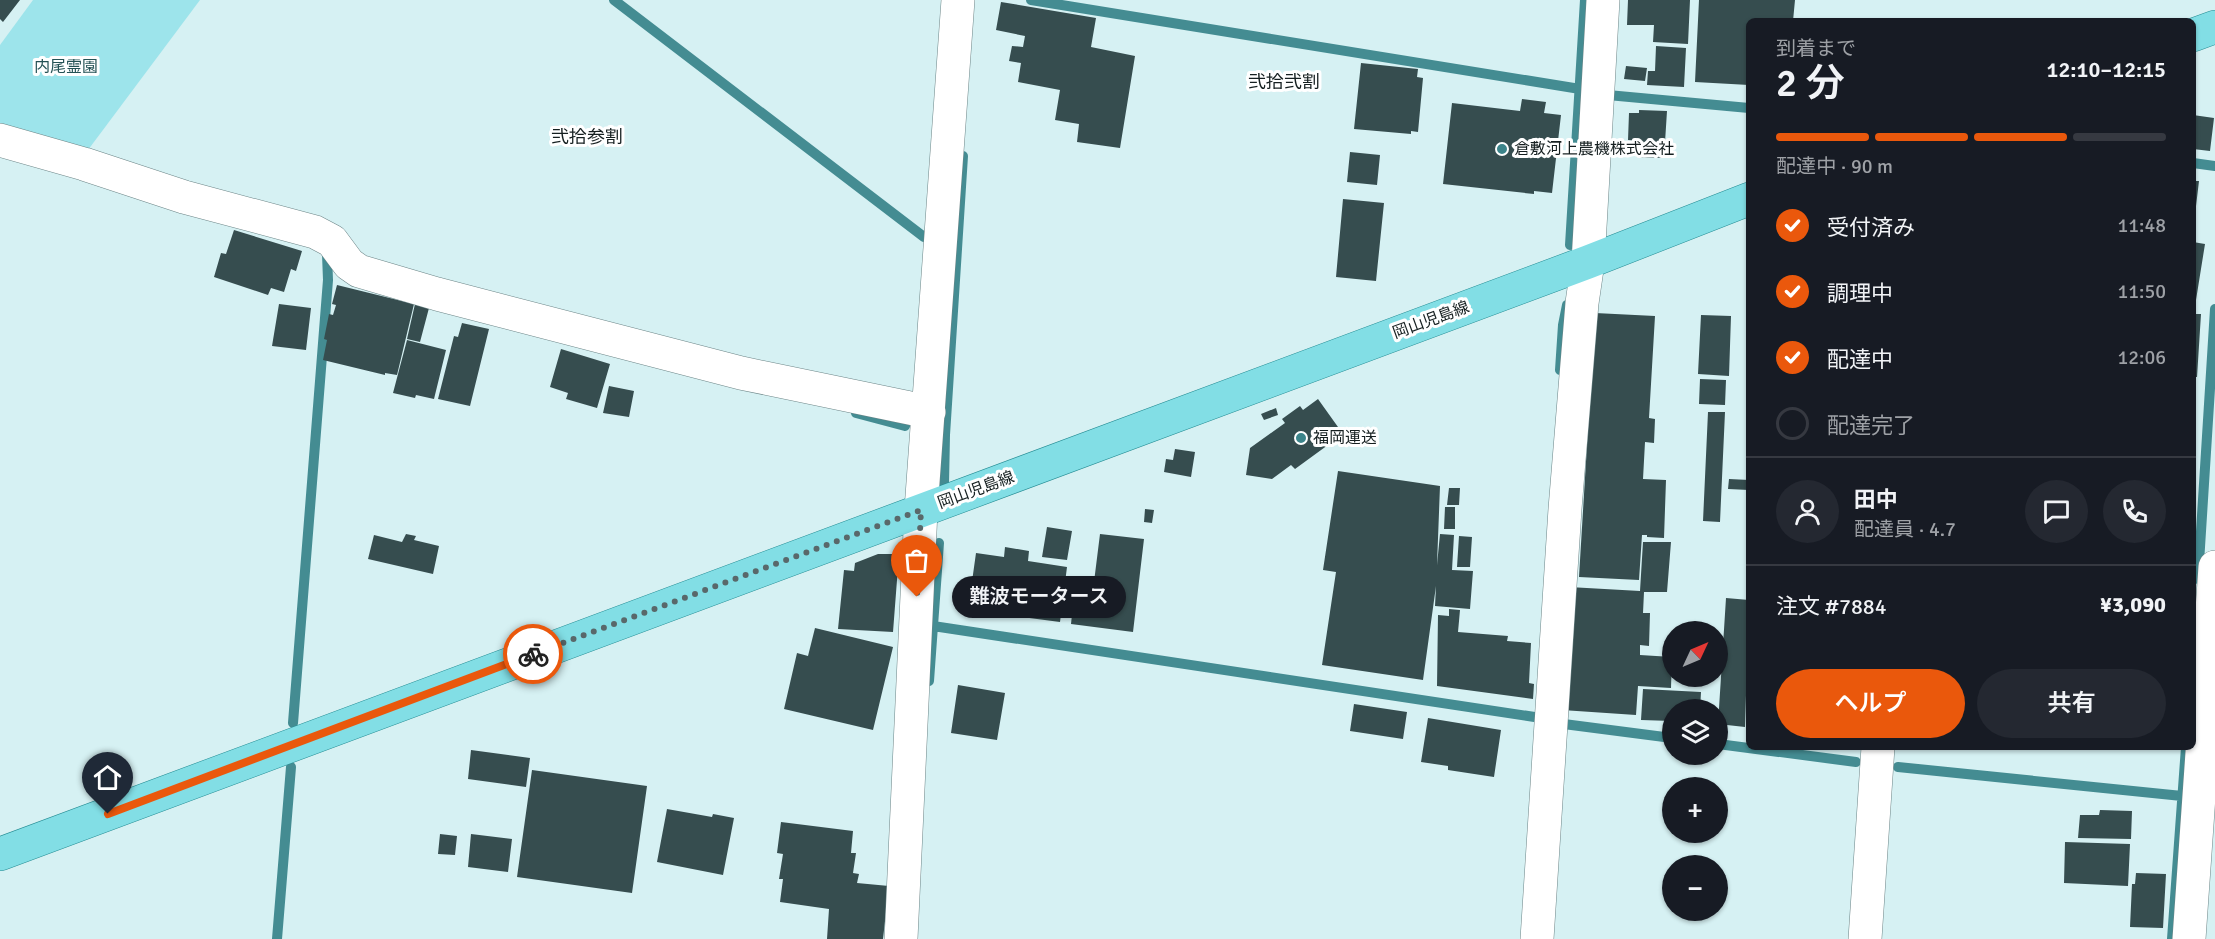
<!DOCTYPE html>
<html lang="ja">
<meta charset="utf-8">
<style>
body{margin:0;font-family:Signika,"Noto Sans JP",sans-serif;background:#242831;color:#f1f3f6;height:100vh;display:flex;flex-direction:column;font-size:22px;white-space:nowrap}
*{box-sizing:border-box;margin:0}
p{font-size:20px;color:#9ea1a6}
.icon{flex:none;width:33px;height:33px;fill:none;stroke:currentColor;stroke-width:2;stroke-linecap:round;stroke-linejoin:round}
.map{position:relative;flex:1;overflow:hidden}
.drawer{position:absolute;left:1746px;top:18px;width:450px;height:732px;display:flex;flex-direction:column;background:#171b24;border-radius:9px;box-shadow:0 2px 4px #0004}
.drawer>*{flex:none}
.needle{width:39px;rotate:46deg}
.tools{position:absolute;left:1662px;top:621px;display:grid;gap:12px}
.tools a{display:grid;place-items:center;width:66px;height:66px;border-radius:50%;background:#171b24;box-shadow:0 2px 4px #0004;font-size:30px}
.pin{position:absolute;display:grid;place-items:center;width:51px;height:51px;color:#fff;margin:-62px -26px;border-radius:50% 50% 50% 0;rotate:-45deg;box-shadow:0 0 6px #0007}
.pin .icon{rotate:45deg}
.courier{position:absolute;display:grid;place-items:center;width:60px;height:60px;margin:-30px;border:4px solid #ea580c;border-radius:50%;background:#fff;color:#222;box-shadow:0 2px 8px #0007}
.bubble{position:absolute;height:42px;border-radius:21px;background:#171b24;box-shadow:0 2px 4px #0004;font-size:20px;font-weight:600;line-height:42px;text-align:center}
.overview em{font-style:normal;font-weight:600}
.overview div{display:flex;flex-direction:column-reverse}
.overview{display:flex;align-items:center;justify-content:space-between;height:102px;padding:0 30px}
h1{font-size:39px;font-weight:600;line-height:45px}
.bar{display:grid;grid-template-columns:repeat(4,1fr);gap:9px 6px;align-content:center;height:72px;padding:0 30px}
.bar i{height:8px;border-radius:4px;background:#363941}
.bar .on{background:#ea580c}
.bar p{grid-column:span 4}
.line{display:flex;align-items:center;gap:15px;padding:0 30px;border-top:2px solid #363941}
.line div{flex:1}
.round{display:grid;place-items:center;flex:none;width:63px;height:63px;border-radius:32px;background:#242831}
ol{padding:0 30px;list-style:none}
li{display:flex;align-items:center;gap:18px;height:66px}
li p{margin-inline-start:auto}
li .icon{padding:6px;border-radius:50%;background:#ea580c;color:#fff;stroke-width:4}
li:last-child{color:#9ea1a6}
li i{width:33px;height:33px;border:3px solid #363941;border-radius:50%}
.cta{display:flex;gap:12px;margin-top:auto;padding:12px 30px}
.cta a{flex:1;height:69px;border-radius:36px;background:#ea580c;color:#fff;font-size:24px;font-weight:600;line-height:69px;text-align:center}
.cta a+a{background:#242831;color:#f1f3f6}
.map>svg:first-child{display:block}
</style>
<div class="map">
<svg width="2215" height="939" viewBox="0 0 2215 939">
<rect width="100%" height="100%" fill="#d6f1f3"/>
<path fill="#9de4eb" d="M33,0h167l-115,154 -85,-23v-86z"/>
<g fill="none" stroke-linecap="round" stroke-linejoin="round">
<path stroke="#448c92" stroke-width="10" d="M614,0l310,237
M1031,0l549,89 6,4 163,15
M2193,163l22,3
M1570,245l15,-245
M1560,370l3,-45 4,-20
M856,413l49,13
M944,484l1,-49 18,-279
M2198,579l17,-270
M933,626l608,92
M929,681l10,-138
M293,723l35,-443 -1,-26 -3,-6
M1556,723l116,15
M1718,744l138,18
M1898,767l284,29
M277,939l14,-172
M2172,939l14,-192"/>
</g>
<path fill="#364d4f" d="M0,0h20l-17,22 -3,-3z
M1628,0h62l-2,44 -35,-2 1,-17h-27z
M1699,0h96l-2,21h-44v64l-54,-3z
M1001,2l95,16 -5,29 44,9 -15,92 -43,-6 2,-18 -24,-4 5,-30 -42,-8 3,-19 -12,-2 3,-15 11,1 2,-11 -29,-6z
M1656,46l30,2 -2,39 -37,-2 1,-14h7z
M1361,63l57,6 -1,8 6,1 -5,54 -7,-1v3l-57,-5z
M1626,66l21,2 -2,13 -21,-2z
M1522,99l24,3 -2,11 17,2 -9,78 -18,-2v3l-91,-10 9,-81 68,8z
M1639,110l28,1 -3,47 -28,-1 1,-16 -9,-1 1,-27h10z
M2193,115l21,3 -4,33 -17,-2z
M1350,152l30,3 -3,30 -30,-3z
M2193,181h6l-3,25 -3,-1z
M1343,199l41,4 -8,78 -40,-4z
M234,230l68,21 -6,20 -5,-2 -7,23 -13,-4 -3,7 -54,-18 7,-24 5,1z
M2193,242l12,2 -9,56h-3z
M337,285l77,19 -17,71 -12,-2v2l-62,-15 4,-20 -3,-1 5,-25 4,1 3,-10 -4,-1z
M279,304l32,4 -5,42 -34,-4z
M415,304l14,4 -9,34 -13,-3z
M1595,313l60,3 -6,102 6,1 -1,24 -9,-1 -2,37 23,1 -2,58 -17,-1v-12v10h-5l-3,45 -60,-3z
M2193,314h8l-4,63h-4z
M1701,315l30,1 -2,60 -31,-2z
M462,323l27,6 -19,77 -32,-7 16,-63 4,1z
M407,340l39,10 -12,49 -18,-4 -1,3 -22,-5z
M561,349l49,15 -13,44 -31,-9 2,-6 -18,-6z
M1700,379l26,1 -1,25 -26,-1z
M609,386l25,5 -5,26 -26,-4z
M1318,399l25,35 -48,35 -4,-4 -19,14 -26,-4 4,-27 35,-25 -3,-4 18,-13 3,4z
M1276,408l2,7 -14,5 -3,-6z
M1708,412h17l-5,110 -17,-1z
M1175,449l20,3 -4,25 -27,-5 2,-13 7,1z
M1338,471l102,15 -3,79 3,-31 14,1 -2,35 21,1 -3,38 -35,-3 1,-20 -13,94 -101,-15 14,-93 -13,-2z
M1729,479l20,1v10l-21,-1z
M1449,488h11l-1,17h-12z
M1445,507h10v22h-11z
M1145,509l9,1 -2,13 -8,-1z
M1047,527l25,4 -5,29 -25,-3z
M406,534l10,2 -2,4 25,6 -6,28 -65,-15 6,-24 28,7z
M1100,534l44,5 -11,93 -62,-8 3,-29 18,3z
M1459,536l13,1 -2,30h-13z
M1643,542h28l-4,50h-23l-1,21h7l-1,33 -9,-1v10l32,2 -1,31 -33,-2 -2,29 -74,-5 7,-123 71,4z
M1005,547l24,4 -1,10 39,6 -7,55 -92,-12 8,-57 28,4z
M878,554h21l-6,78 -55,-3 6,-59 10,1 1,-8z
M1726,598l23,2 -4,127 -27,-3z
M1449,609l11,1 -2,22 50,4 -1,5 24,2 -2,40 5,1 -1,15 -96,-13 1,-71 11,1z
M815,628l78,19 -20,83 -89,-21 13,-56 11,3z
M958,685l47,8 -8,47 -46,-7z
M1643,689l58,3 -1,18h-28v11l-31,-1z
M1354,704l53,8 -4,27 -53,-8z
M1428,718l73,12 -7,47 -46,-7v-4l-27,-4z
M471,750l59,8 -4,29 -58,-8z
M532,770l115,16 -15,107 -115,-16z
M667,809l45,8 1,-3 21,4 -11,57 -66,-13z
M2100,810l32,1 -1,28 -53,-1 2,-23h19z
M781,822l72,9 -2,22h5l-3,20 6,1 -2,9 32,3 -6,53h-56l2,-30 -49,-7 3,-23h-4l4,-25 -6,-1z
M440,834l17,2 -2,19 -17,-1z
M471,834l41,5 -4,33 -40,-5z
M2065,842l65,2 -2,42 -64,-3z
M2136,873l30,1 -3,54 -33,-1 2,-43h3z"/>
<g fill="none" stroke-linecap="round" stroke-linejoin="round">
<defs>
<path id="minor" d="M0,140l84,24 100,33 131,35 17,9 17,23 10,7 78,23 304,79 188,39
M901,939l20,-429 37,-510
M1537,939l28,-430 17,-206 6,-41 15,-262
M2189,939l26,-372"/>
<path id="tertiary" d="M1865,939l13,-192"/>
<path id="primary" d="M2193,35l22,-8
M0,854l1588,-592 161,-63"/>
</defs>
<use href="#minor" stroke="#6c8587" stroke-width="34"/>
<use href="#tertiary" stroke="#6c8587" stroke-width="34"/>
<use href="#primary" stroke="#268d94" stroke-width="34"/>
<use href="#minor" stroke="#fff" stroke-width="33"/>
<use href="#tertiary" stroke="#fff" stroke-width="33"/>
<use href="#primary" stroke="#82dee5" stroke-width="33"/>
</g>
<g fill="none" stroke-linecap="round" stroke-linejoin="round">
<path stroke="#59686a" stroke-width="6" stroke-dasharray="0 10.8" d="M533,654l388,-144 -4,87"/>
<path stroke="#ea580c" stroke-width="8" d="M108,814l425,-160"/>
</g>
<g fill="#3c848a" stroke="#fff" stroke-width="2">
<circle cx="1502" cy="149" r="6"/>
<circle cx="1301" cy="438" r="6"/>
</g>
<g text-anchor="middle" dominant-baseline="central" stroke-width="6" stroke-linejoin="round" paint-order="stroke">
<g font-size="16" fill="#255255" stroke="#fff">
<text x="66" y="67">内尾霊園</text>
</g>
<g font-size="16" fill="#151f20" stroke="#fff" text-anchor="start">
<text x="1514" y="149">倉敷河上農機株式会社</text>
<text x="1313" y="438">福岡運送</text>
</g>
<g font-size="16" fill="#151f20" stroke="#fff">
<text transform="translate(1431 320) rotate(-20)">岡山児島線</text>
<text transform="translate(976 490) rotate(-20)">岡山児島線</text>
</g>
<g font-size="18" fill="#151f20" stroke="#fff">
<text x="1284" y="82">弐拾弐割</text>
<text x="587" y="137">弐拾参割</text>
</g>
</g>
</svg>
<div class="tools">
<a><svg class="needle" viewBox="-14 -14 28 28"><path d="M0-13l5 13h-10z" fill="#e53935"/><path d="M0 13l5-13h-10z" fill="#9ea1a6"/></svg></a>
<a><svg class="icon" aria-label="layers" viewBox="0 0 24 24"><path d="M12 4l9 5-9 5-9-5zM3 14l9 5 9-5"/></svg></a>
<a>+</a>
<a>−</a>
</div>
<div class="pin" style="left:917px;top:597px;background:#ea580c"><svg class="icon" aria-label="bag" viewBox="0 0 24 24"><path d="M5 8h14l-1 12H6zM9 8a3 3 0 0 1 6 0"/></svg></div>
<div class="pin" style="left:108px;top:814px;background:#1f2937"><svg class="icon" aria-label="home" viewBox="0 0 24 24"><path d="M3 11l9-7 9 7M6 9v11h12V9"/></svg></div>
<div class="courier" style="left:533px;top:654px"><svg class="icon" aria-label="bike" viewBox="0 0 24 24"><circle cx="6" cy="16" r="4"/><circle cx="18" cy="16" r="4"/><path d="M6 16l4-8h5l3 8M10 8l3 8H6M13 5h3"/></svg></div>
<div class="bubble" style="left:952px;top:576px;width:174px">難波モータース</div>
<section class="drawer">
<div class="overview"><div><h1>2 分</h1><p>到着まで</p></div><em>12:10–12:15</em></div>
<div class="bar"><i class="on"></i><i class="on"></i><i class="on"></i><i></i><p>配達中 · 90 m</p></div>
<ol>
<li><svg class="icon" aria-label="check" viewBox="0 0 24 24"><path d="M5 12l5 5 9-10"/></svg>受付済み<p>11:48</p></li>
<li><svg class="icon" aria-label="check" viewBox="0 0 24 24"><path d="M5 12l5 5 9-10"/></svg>調理中<p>11:50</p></li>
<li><svg class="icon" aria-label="check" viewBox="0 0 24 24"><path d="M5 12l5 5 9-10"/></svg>配達中<p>12:06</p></li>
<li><i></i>配達完了</li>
</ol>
<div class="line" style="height:108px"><a class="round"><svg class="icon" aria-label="person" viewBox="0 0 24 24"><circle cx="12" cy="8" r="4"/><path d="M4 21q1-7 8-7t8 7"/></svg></a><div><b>田中</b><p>配達員 · 4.7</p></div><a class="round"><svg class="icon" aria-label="chat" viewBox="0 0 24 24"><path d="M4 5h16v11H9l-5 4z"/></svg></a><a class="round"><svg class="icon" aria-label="phone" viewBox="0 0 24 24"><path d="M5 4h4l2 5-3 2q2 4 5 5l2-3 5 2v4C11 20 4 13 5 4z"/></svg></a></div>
<div class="line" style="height:78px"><div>注文 #7884</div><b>¥3,090</b></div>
<div class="cta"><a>ヘルプ</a><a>共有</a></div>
</section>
</div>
